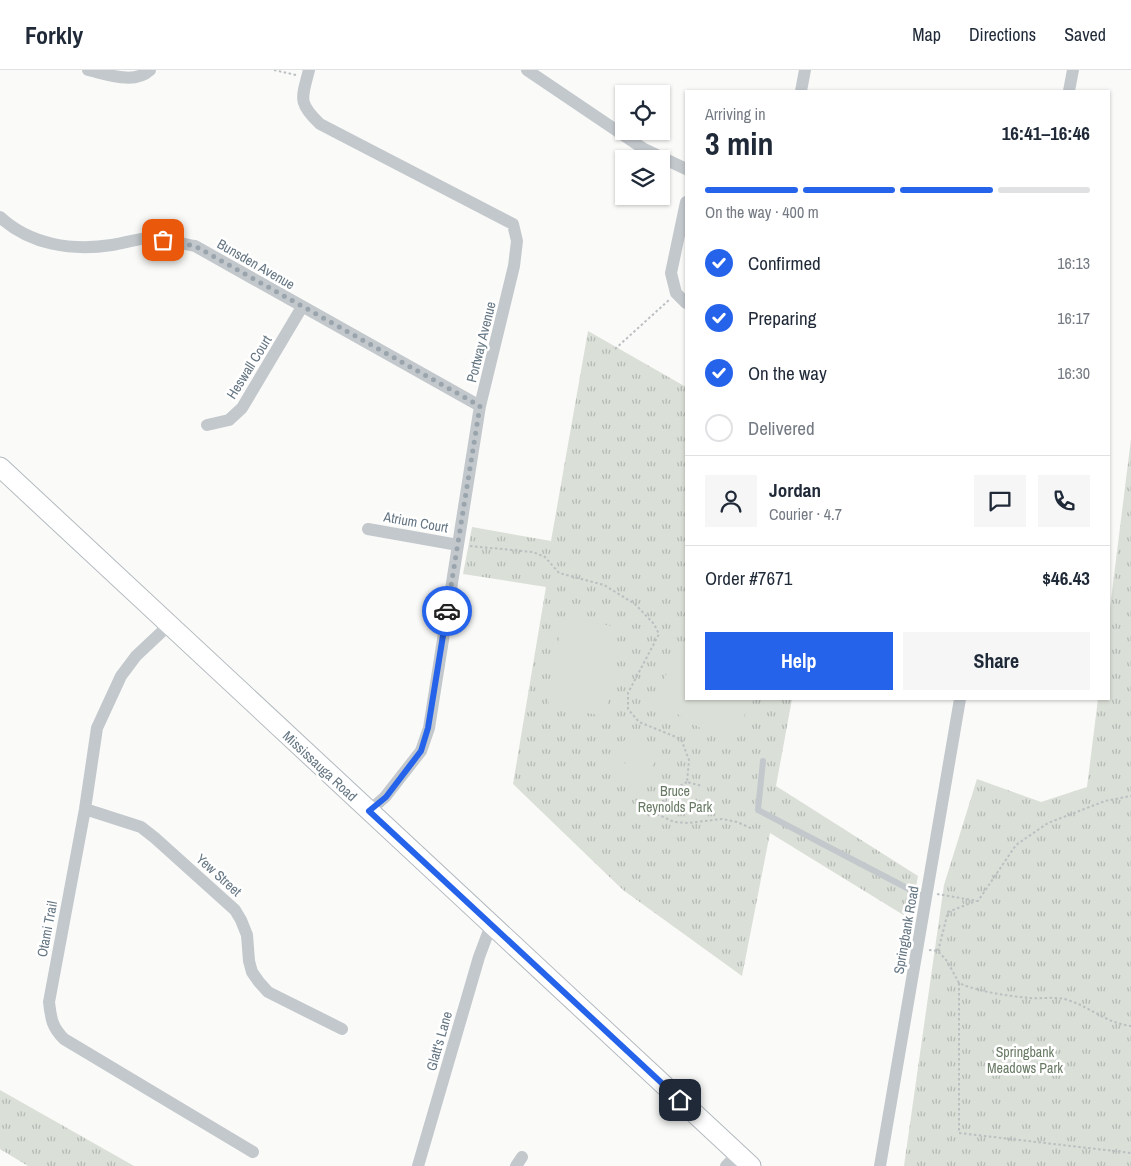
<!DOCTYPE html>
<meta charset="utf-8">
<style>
body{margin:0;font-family:"Archivo Narrow",sans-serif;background:#f6f6f7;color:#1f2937;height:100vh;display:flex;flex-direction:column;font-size:19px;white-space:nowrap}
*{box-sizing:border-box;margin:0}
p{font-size:16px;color:#747a83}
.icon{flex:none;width:28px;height:28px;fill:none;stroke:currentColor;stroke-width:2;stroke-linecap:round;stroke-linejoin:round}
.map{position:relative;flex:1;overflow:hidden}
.drawer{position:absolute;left:685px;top:20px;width:425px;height:610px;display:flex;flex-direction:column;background:#fff;border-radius:0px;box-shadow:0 1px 4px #0004}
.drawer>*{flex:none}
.fabs{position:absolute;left:615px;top:15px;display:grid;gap:10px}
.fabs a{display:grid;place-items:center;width:55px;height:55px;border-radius:0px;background:#fff;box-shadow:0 1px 4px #0004;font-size:25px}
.pin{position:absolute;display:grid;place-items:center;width:42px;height:42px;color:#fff;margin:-21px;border-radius:10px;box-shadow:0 2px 8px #0006}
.courier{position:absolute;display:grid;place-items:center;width:50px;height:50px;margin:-25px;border:4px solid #2563eb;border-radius:50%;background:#fff;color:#222;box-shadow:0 1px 6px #0007}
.summary em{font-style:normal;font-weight:800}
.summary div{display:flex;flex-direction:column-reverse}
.summary{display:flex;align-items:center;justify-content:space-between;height:85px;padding:0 20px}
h1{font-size:32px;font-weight:800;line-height:38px}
.bar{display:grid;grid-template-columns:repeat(4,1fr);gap:8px 5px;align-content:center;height:60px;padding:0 20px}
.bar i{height:6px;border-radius:4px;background:#e0e1e3}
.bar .active{background:#2563eb}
.bar p{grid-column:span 4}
.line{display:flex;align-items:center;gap:12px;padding:0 20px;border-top:1px solid #e0e1e3}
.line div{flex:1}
.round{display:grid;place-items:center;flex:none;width:52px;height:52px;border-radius:0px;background:#f6f6f7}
ol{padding:0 20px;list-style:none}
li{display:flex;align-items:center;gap:15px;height:55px}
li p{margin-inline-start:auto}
li .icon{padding:5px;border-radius:50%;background:#2563eb;color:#fff;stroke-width:4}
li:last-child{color:#747a83}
li i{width:28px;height:28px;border:2px solid #e0e1e3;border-radius:50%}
.primary-button{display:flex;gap:10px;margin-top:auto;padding:10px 20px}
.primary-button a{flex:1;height:58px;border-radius:0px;background:#2563eb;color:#fff;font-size:20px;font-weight:800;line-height:58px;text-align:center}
.primary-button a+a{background:#f6f6f7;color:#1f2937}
header{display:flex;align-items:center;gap:30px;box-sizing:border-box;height:70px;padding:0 25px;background:#fff;border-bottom:1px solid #e0e1e3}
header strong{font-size:24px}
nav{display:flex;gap:28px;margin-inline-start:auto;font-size:18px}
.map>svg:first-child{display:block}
</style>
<header>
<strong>Forkly</strong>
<nav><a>Map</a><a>Directions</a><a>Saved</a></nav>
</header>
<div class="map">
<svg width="1131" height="1096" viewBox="0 0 1131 1096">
<defs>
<pattern id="park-tufts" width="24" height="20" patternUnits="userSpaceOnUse" patternTransform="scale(1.25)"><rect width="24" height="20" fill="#dadfd7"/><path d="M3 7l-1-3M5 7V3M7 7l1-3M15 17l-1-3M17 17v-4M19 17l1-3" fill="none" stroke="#b4b9b4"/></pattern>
</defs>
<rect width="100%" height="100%" fill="#fafaf8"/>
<path fill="url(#park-tufts)" d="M588,261l98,56v312h106l-16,87 142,90 -8,43 -140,-86 -28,143 -119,-86 -110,-106 33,-197 -83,-13 9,-47 79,14z
M1131,369v727h-227l40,-281 33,-106 64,23 46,-15 11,-88h11v-83z
M0,1020l134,76h-106l-28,-17z"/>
<path fill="#dadfd7" d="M562,548l57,9 -13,89 -58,-9z
M681,579l5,3v47h68l-27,45 -75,-45z
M626,668l32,19 -9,15 -32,-19z
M614,687l33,19 -9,15 -33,-19z"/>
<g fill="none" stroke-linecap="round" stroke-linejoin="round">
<defs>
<path id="secondary" d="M0,397l751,699"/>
</defs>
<use href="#secondary" stroke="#b3babf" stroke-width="21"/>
<path stroke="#bbbfc2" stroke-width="2" stroke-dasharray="2.5 2.5" stroke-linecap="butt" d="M274,0l22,5
M615,279l54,-49
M470,476l63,6 12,5 14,16 45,12 31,19 19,20 5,10 -31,59v16l11,13 42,17 8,21 -2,22 15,4
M687,712c-17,9 -22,14 -30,32l17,8 14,1 34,-4 15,3 16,7
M643,735l14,9
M937,824l41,7 38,-56 32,-22 57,-22 26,-5
M929,880l9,1 9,10 12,22c20,9 49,13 71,15 12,1 25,-2 38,2 22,7 38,23 63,26
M938,881l10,-39 28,-11
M959,913v150l172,20"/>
<path stroke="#c3c8cc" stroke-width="6" d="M763,691l-5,49 168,88"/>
<path stroke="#c3c8cc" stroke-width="12" d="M88,0c19,4 46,15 62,0
M309,0c-7,28 -12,32 11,54l193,100 4,17 -3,25 -34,140 -51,322 -8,23 -36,46 -16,14
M527,0l117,79 42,20
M801,21l4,-21
M1069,21l4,-21
M686,132l-15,71 5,20 10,10
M0,147c30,28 72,34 112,28 12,-2 24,-6 37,-7 15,-1 32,6 46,8l285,160
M207,355l22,-5 13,-12 60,-101
M368,459l90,16
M169,555l-33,31 -15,20 -24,52 -12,81 -36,193c2,17 3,25 15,37l189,113
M85,739l56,18 14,11 80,72 6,10 6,15 2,26 3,11 7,10 9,10 74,37
M418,1096l61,-209 12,-32
M516,1096l6,-9
M726,1096l12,-12
M880,1096l80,-467"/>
<use href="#secondary" stroke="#fff" stroke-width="19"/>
</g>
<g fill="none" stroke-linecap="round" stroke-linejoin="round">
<path stroke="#99a4ac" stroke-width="5" stroke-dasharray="0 9" d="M163,170l32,6 285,160 -33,205"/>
<path stroke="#2563eb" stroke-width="6" d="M447,541l-19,117 -7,23 -35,46 -17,14 311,289"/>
</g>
<g text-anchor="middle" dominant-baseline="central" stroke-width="5" stroke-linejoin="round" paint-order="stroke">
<g font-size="14" fill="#657683" stroke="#fff">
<text transform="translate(256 194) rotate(30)">Bunsden Avenue</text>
<text transform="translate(481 272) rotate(-76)">Portway Avenue</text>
<text transform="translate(249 297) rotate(-58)">Heswall Court</text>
<text transform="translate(416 452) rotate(10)">Atrium Court</text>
<text transform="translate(320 696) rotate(43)">Mississauga Road</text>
<text transform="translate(219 805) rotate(42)">Yew Street</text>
<text transform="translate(47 859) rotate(-79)">Otami Trail</text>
<text transform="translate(906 860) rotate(-80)">Springbank Road</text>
<text transform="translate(439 971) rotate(-74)">Glatt's Lane</text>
</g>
<g font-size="14" fill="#687a64" stroke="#fff">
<text x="675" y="721">Bruce<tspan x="675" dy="16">Reynolds Park</tspan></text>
<text x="1025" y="982">Springbank<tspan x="1025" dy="16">Meadows Park</tspan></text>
</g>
</g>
</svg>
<div class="fabs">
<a><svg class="icon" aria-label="locate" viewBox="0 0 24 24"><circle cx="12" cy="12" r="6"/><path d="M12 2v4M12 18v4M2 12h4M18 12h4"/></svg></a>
<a><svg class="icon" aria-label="layers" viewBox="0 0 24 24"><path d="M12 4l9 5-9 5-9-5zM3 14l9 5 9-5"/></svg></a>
</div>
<div class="pin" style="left:163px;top:170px;background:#ea580c"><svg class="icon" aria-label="bag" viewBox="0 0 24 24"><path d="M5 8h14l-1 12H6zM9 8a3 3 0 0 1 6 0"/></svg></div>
<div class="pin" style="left:680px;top:1030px;background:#1f2937"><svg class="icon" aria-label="home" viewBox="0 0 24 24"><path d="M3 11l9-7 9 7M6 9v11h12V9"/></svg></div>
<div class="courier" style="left:447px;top:541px"><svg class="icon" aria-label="car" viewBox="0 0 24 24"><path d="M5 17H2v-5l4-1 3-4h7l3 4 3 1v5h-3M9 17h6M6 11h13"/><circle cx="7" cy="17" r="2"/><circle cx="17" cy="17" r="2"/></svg></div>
<section class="drawer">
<div class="summary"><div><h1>3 min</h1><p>Arriving in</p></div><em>16:41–16:46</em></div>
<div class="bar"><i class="active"></i><i class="active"></i><i class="active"></i><i></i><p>On the way · 400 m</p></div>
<ol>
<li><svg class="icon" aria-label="check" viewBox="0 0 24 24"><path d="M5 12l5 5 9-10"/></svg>Confirmed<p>16:13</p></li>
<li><svg class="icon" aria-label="check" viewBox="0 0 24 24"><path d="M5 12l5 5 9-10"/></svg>Preparing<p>16:17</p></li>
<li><svg class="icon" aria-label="check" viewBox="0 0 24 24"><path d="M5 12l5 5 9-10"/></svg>On the way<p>16:30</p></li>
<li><i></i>Delivered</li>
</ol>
<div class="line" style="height:90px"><a class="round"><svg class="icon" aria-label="person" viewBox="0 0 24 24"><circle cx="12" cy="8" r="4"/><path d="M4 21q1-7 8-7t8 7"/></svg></a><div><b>Jordan</b><p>Courier · 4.7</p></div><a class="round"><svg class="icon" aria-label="chat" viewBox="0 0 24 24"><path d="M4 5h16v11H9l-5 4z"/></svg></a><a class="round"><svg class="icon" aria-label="phone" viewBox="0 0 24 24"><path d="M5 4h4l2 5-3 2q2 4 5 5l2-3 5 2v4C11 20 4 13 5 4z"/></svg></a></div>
<div class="line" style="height:65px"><div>Order #7671</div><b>$46.43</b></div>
<div class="primary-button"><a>Help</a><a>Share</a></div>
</section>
</div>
